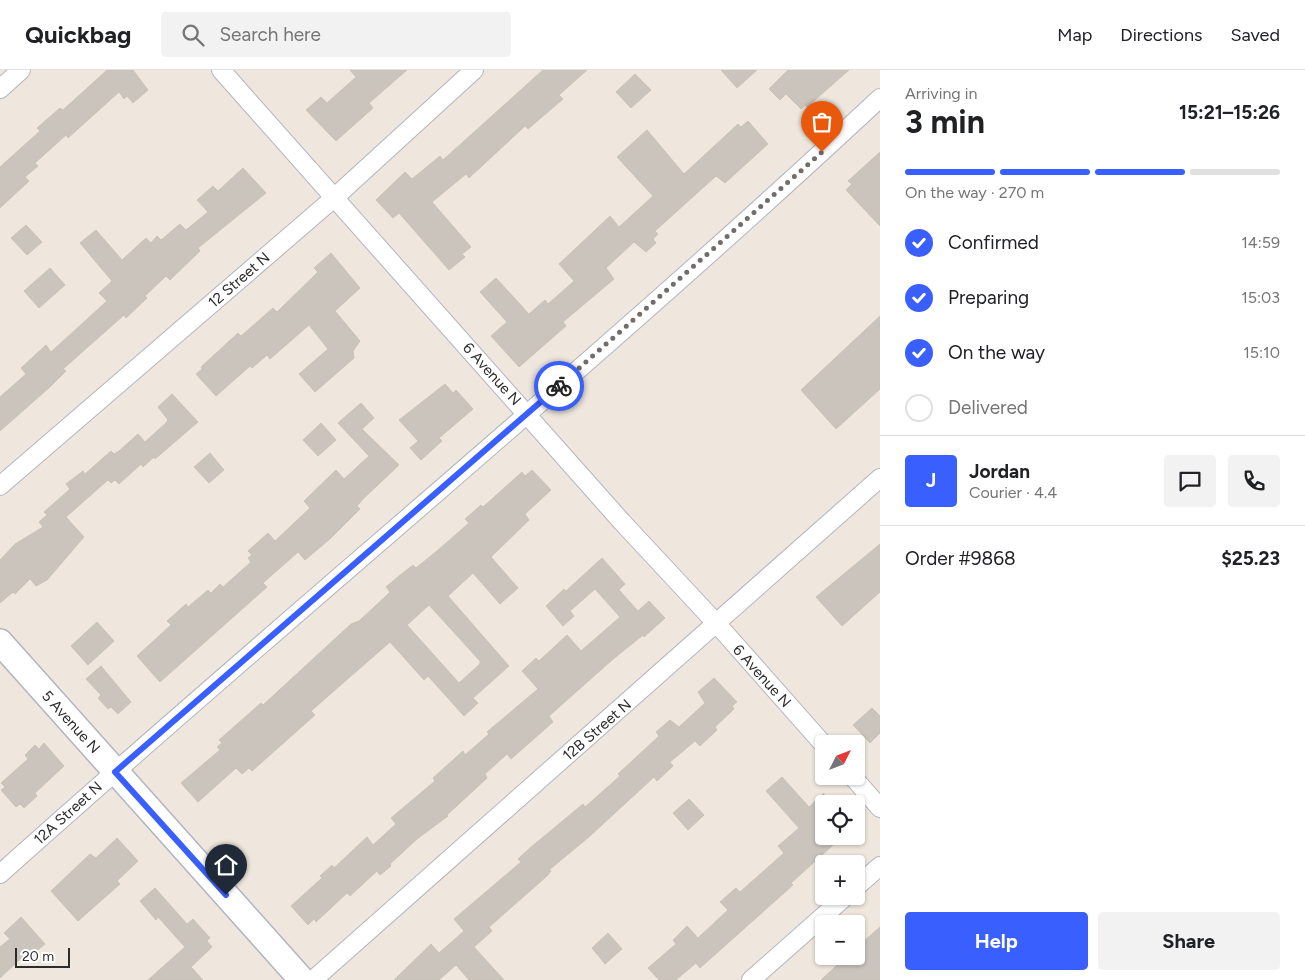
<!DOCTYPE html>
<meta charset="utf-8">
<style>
body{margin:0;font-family:Figtree,sans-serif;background:#f2f2f2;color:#202124;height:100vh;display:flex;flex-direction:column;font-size:19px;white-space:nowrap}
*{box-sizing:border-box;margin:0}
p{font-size:16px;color:#757577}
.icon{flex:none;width:28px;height:28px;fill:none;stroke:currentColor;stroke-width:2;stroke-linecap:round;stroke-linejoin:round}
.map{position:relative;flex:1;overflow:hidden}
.sheet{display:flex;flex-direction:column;background:#fff;width:425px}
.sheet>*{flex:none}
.needle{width:32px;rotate:48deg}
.tools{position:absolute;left:815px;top:665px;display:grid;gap:10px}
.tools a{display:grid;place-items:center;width:50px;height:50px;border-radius:5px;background:#fff;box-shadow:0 1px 4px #0004;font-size:25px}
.scale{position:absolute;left:15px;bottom:12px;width:55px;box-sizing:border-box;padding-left:5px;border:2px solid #2c2c2c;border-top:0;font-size:14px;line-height:18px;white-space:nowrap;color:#2c2c2c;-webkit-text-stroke:4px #fff;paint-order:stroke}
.pin{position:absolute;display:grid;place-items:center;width:42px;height:42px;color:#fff;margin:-51px -21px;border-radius:50% 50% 50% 0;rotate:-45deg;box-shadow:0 0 5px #0007}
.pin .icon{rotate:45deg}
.courier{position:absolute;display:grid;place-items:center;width:50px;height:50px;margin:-25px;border:4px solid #3a5fff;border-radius:50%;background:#fff;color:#222;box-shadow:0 1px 6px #0007}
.head em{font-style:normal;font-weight:700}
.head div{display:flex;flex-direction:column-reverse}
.head{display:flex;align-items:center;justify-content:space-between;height:85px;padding:0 25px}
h1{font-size:32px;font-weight:700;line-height:38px}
.bar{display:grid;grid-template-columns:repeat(4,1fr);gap:8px 5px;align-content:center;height:60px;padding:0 25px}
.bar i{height:6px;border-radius:4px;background:#e0e0e0}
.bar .selected{background:#3a5fff}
.bar p{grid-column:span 4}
.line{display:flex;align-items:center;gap:12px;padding:0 25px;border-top:1px solid #e0e0e0}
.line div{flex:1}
.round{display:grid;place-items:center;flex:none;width:52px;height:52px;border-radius:5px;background:#f2f2f2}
ol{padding:0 25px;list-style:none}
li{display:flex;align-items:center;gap:15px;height:55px}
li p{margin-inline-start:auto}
li .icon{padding:5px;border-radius:50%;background:#3a5fff;color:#fff;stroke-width:4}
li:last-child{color:#757577}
li i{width:28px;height:28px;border:2px solid #e0e0e0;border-radius:50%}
.action{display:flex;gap:10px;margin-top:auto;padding:10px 25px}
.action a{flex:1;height:58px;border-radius:5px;background:#3a5fff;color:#fff;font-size:20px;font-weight:700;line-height:58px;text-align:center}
.action a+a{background:#f2f2f2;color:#202124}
header{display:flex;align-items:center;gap:30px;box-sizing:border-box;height:70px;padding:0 25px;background:#fff;border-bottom:1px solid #e0e0e0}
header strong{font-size:24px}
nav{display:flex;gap:28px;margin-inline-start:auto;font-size:18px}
.search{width:350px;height:45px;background:#f2f2f2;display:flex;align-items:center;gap:12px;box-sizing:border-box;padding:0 18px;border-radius:5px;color:#757577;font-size:19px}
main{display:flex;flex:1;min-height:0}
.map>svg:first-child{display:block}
</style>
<header>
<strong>Quickbag</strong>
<div class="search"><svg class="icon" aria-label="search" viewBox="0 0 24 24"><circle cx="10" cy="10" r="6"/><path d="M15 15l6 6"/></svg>Search here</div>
<nav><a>Map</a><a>Directions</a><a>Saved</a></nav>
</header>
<main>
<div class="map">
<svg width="880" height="910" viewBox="0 0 880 910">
<rect width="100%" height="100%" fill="#efe7dd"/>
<path fill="#cac4bd" stroke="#cac3b7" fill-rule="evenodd" d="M107,0h26l15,20 -15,13 -6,-7 -3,3 -5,-7 -51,46 -2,-3 -31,28 3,3 -13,11 4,4 -29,27v-41l40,-36 -3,-3 23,-20 3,2z
M350,0h57l-38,33 4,5 -37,33 -30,-31 15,-13 6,6 29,-26z
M543,0h44l-28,25 4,4 -35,30 -3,-3 -56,52 -3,-4 -34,28 39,45 -9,7 3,3 -16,13 -50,-57 -6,5 -17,-18 29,-28 7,7 28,-23 3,4z
M721,0h36l-20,18z
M788,0h61l-42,37 -2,-2 -4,4 -15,-15 -6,6 -11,-11z
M635,4l16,16 -20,18 -15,-16z
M748,51l20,23 -43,39 -9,-7 -61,55 3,3 -5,5 3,4 -10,9 -12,-10 -28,26 8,11 -51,43 3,4 -47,41 -28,-31 16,-14 -27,-30 16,-14 33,36 16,-14 3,4 26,-23 -15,-17 51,-48 9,11 34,-31 -36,-39 30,-27 37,44 54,-50 3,3z
M880,82v74l-34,-36 6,-6 -4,-3z
M243,98l23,25 -68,55 2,3 -30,29 -4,-4 -21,20 2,2 -21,20 -2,-3 -61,54 3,2 -15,15 -51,45v-34l26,-23 -5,-6 25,-23 5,7 56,-51 -8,-8 13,-12 -32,-38 16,-13 26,30 24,-22 5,5 6,-7 4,4 19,-16 6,6 22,-18 -11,-12 16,-14 5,5z
M26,155l16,17 -15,13 -16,-17z
M331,183l29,35 -25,23 25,30 -7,10 1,7 -39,34 -16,-18 29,-25 -19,-24 -39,34 -3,-4 -15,13 -2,-2 -34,30 -20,-22 6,-5 -1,-2 37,-34 3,3 32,-28 4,4 41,-40 -4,-4z
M50,198l15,17 -26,23 -15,-17z
M880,246v73l-44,40 -35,-39z
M445,314l8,9 3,-3 17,19 -34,29 3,3 -21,19 -11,-12 8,-7 -19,-21z
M172,324l26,28 -43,37 -1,-2 -11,10 -2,-3 -22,20 -4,-4 -4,3 -3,-3 -42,37 18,20 -37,43 -11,6 -6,-7 -15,15 -2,-2 -13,11v-43l15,-16 28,-17 -4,-5 8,-7 -3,-3 26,-23 -4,-5 17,-13 2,3 26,-23 3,3 5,-3 19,-17 7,8 21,-19 2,-3 -10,-13z
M361,333l13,15 -12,11 37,36 -36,34 -6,7 3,3 -29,29 -26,22 -7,-8 -35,31 4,4 -107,95 -23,-26 34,-31 -4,-4 19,-17 2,3 20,-17 3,3 9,-9 3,3 28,-25 -3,-4 4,-3 -4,-4 20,-18 7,8 35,-33 -6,-7 32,-31 8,9 25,-23 -31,-33z
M321,353l15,17 -18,16 -15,-16z
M210,383l14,17 -15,13 -15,-16z
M532,400l19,20 -26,24 4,6 -38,37 27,31 -18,16 -27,-31 -25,23 61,70 -36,32 5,5 -14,13 -36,-40 -4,4 -34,-38 -79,69 4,4 -63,56 -3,-3 -7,6 -6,-6 -38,34 -17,-19 39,-33 -3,-3 5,-4 -3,-3 42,-37 2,2 88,-81 8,-3 27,-25 4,-4 -4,-5 13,-11 14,-11 3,3 21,-17 32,-28 -4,-4 16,-14 2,2 39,-35 3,4zM429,535l51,56v3l-21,19 -52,-58z
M880,474v48l-38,34 -26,-29z
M602,488l23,26 -6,6 19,21 11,-10 16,17 -21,19 -1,-2 -31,25 -63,56 4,6 -25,22 -17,15 -4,-5 -22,20 2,4 -40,37 1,1 -31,23 -27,25 1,2 -11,9 -3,-4 -27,25 -3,-3 -31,29 -2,-3 -6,6 -17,-19 31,-28 -2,-2 12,-11 2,3 33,-31 6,8 23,-21 -5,-6 44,-37 -2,-3 30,-27 2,4 24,-21 -2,-2 51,-43 -16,-18 14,-13 3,3 28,-26 14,16 39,-34 -25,-28 -25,22 4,5 -11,10 -17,-20 18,-17 2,2z
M97,552l17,19 -26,24 -17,-19z
M101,596l30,36 -13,12 -7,-7 -3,2 -10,-11 3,-3 -15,-16z
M714,608l23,24 -5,4 2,3 -19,18 2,3 -17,16 -5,-5 -25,21 3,4 -16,15 -3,-4 -64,59 -41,34 2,1 -4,5 -58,51 3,4 -18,16 30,33h-35l-13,-15 -17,15h-45l37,-36 8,9 25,-22 -10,-12 67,-57 -3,-3 12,-11 53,-44 2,3 35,-31 -2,-2 41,-38 -3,-4 14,-12 9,7 26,-24 -7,-11z
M872,638l8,8v17l-10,10 -17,-18z
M44,673l20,23 -29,27 2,3 -13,12 -4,-4 -4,3 -15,-17 4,-3 -4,-4 27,-24 -3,-4 10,-10 4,4z
M782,707l27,30 15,-14v43h19l-52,47 2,2 -93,83 -4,-5 -20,17h-17l-11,-12 28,-24 -3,-4 14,-14 11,12 30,-28 -8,-8 16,-14 4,4 44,-39 -6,-7 21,-18 -33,-37z
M689,729l15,16 -16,15 -15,-17z
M117,768l21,23 -21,20 3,3 -42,37 -27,-30 39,-37 6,4z
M155,818l32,36 6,-5 17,19 -3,3 5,6 -21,20 12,13h-55l37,-33 -27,-30 -2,3 -16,-19z
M21,847l24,27 -12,10 -3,-4 -30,28v-31l10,-8 -6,-6z
M880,857v53h-59l26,-24h9v-8z
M608,863l14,16 -17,15 -13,-16z"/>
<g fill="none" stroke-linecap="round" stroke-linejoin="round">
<defs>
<path id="minor" d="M221,0l401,452 95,102 107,121
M0,19l21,-19
M0,416l334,-288 140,-128
M852,706l28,32
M0,804c291,-261 594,-509 880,-776
M856,817l24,-21
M313,910l567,-502
M751,910l95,-84"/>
<path id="secondary" d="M0,572l302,338"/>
</defs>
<use href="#minor" stroke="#b1b4c1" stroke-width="20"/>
<use href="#secondary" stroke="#b1b4c1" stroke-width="28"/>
<use href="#minor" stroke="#fff" stroke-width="18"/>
<use href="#secondary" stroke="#fff" stroke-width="25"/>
</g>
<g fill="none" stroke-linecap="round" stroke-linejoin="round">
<path stroke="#706d6a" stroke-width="5" stroke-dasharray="0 9" d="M559,316l263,-234"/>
<path stroke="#3a5fff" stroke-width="6" d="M226,825l-111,-123 444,-386"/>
</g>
<g text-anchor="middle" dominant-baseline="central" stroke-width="4" stroke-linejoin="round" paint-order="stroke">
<g font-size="15" fill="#2c2c2c" stroke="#fff">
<text transform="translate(239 210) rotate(-41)">12 Street N</text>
<text transform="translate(492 304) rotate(48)">6 Avenue N</text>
<text transform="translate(762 606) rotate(48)">6 Avenue N</text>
<text transform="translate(71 652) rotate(48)">5 Avenue N</text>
<text transform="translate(597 660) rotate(-41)">12B Street N</text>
<text transform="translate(68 743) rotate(-42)">12A Street N</text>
</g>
</g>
</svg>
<div class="tools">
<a><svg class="needle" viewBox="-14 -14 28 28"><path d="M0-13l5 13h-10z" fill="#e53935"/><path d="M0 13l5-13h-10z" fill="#757577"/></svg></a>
<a><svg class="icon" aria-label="locate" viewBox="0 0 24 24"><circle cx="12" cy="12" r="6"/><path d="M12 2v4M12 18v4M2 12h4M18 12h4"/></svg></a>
<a>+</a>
<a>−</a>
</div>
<div class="scale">20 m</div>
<div class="pin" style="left:822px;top:82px;background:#ea580c"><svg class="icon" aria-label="bag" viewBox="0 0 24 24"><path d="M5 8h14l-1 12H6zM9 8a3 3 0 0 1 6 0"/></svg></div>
<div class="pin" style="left:226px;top:825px;background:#1f2937"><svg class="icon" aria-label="home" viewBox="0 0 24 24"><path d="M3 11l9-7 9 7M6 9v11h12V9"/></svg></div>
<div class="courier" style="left:559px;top:316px"><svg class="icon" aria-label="bike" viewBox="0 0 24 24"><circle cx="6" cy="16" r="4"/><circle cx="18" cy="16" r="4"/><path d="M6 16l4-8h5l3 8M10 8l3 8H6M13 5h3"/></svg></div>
</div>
<section class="sheet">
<div class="head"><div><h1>3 min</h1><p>Arriving in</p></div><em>15:21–15:26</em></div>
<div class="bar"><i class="selected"></i><i class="selected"></i><i class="selected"></i><i></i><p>On the way · 270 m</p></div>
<ol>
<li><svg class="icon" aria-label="check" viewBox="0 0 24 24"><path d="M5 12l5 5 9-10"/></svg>Confirmed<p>14:59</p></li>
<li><svg class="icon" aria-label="check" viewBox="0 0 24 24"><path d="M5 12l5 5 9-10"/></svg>Preparing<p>15:03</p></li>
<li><svg class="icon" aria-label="check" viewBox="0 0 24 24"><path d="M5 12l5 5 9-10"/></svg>On the way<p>15:10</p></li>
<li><i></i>Delivered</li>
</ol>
<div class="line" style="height:90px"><b class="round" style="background:#3a5fff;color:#fff">J</b><div><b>Jordan</b><p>Courier · 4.4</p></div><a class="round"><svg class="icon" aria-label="chat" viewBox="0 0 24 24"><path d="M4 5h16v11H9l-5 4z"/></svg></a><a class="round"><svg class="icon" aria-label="phone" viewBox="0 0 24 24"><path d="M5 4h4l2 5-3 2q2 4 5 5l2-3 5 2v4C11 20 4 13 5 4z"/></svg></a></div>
<div class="line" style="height:65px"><div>Order #9868</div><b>$25.23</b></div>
<div class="action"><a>Help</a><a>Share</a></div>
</section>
</main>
